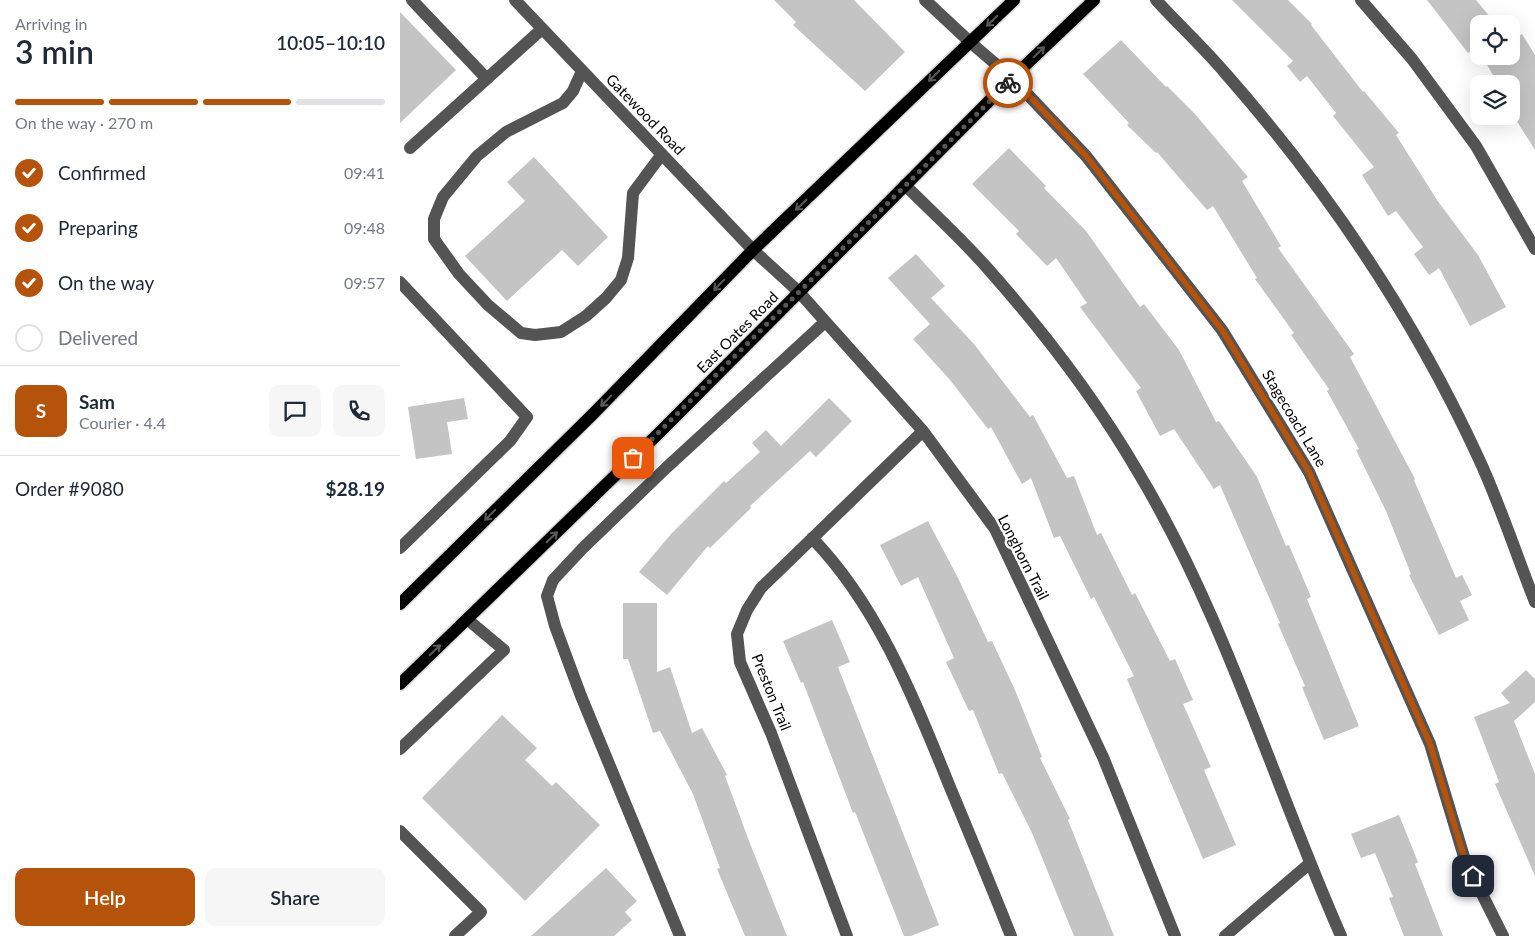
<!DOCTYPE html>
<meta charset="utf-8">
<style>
body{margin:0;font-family:Lato,sans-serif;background:#f6f6f7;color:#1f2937;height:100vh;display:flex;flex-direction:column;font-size:19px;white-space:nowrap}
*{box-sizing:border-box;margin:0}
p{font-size:16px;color:#747a83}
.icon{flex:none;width:28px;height:28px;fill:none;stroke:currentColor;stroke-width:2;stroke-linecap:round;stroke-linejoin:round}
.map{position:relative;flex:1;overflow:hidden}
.side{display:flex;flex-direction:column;background:#fff;width:400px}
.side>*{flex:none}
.controls{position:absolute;left:1070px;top:15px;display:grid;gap:10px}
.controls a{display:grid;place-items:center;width:50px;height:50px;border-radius:10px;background:#fff;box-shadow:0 5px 20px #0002;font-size:25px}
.pin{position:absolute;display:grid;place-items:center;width:42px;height:42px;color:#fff;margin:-21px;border-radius:10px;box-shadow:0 2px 8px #0006}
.courier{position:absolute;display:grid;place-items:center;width:50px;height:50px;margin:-25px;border:4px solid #b45309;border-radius:50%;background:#fff;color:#222;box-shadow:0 1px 6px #0007}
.overview em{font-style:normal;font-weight:600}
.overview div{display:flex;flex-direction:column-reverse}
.overview{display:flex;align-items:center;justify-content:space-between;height:85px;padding:0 15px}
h1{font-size:32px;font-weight:600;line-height:38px}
.bar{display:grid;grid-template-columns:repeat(4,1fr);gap:8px 5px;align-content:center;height:60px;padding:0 15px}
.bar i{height:6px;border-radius:4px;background:#e0e1e3}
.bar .selected{background:#b45309}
.bar p{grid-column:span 4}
.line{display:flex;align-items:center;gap:12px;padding:0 15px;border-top:1px solid #e0e1e3}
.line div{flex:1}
.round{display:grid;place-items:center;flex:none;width:52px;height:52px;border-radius:10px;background:#f6f6f7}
ol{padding:0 15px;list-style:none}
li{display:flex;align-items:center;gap:15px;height:55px}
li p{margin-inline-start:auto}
li .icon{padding:5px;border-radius:50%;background:#b45309;color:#fff;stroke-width:4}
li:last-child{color:#747a83}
li i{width:28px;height:28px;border:2px solid #e0e1e3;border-radius:50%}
.action{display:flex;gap:10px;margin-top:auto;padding:10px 15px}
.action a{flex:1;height:58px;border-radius:10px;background:#b45309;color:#fff;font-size:20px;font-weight:600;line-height:58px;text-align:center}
.action a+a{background:#f6f6f7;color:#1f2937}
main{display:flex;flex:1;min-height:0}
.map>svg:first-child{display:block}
</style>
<main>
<section class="side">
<div class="overview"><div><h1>3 min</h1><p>Arriving in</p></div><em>10:05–10:10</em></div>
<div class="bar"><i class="selected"></i><i class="selected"></i><i class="selected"></i><i></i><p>On the way · 270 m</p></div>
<ol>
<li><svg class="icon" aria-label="check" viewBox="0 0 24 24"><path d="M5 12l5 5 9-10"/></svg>Confirmed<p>09:41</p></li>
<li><svg class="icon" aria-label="check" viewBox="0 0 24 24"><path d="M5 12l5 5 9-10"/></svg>Preparing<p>09:48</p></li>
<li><svg class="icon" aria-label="check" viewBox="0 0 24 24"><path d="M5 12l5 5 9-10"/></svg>On the way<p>09:57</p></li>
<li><i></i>Delivered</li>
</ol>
<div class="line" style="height:90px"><b class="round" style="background:#b45309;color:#fff">S</b><div><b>Sam</b><p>Courier · 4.4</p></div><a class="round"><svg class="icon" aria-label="chat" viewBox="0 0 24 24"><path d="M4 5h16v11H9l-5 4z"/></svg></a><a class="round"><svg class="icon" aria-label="phone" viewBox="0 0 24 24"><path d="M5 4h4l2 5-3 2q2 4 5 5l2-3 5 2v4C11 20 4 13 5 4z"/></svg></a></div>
<div class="line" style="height:65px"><div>Order #9080</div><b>$28.19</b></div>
<div class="action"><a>Help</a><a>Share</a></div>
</section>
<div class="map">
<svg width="1135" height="936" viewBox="0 0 1135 936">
<rect width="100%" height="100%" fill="#fff"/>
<path fill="#c4c4c4" d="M374,0h80l51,52 -40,39 -72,-66 3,-3z
M832,0h56l24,24 -1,1 52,67 1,-1 35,42 -3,2 41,65 41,55 28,52 -36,19 -31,-58 -10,7 -15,-21 9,-7 -27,-36 -8,5 -26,-41 12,-8 -41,-51 3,-3 -29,-37 -7,6 -13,-16 6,-5z
M1027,0h49l20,24h-17v28l-3,-6 -8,7z
M0,12l56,58 -56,53z
M1122,34l13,21v95l-24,-38v-28h-13l-16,-28h29v-16z
M721,40l45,47 1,-1 28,28 53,63 -6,4 39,65 -3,2 76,106 -4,3 65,122 -1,1 42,98 6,-3 10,20 -12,6 9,19 -30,15 -30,-60 2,-1 -25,-63 -30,-61 3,-1 -32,-58 2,-2 -38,-54 3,-2 -39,-54 2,-1 -44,-72 -6,4 -50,-58 -1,1 -29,-28 2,-2 -46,-49z
M609,148l37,38 -2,2 42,43 54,76 4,-3 35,46 37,72 3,-1 38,56 29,69 3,-1 22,52 -4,2 52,127 -35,14 -22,-53 3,-1 -27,-62 2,-1 -60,-138 -6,4 -40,-60 -14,7 -24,-45 5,-3 -61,-81 7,-4 -31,-45 -9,8 -31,-32 3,-3 -47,-47z
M134,157l74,80 -30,29 -16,-16 -55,51 -42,-45 60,-55 -18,-19z
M516,254l29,32 -14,12 43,46 56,73 3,-2 34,63 7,-2 23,59 4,-2 31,62 3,-2 35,68 5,-2 18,41 -10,4 28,63 -7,3 32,75 -33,14 -76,-180 7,-3 -40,-79 -3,2 -31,-63 -6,2 -23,-60 -9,6 -31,-57 -3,2 -38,-49 -37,-41 17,-15 -42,-46z
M64,398l4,21 -21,3 5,32 -36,5 -8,-52z
M429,398l23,23 -36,36 -6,-6 -60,55 1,2 -41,40 -2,-2 -41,49 -28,-23 32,-38 53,-53 2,2 34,-31 -8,-9 14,-13 15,16z
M528,521l30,57 30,64 4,-1 23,49 27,67 -2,1 30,61 -2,1 46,116h-40l-42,-103 -30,-60 -3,1 -26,-64 -4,1 -23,-49 8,-4 -36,-81 -17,9 -21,-41z
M223,603h34v69l13,-5 22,66 10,-5 25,47 -2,1 24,65 38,95h-42l-28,-67 3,-1 -27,-74 -33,-63 -7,2 -25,-74h-5z
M432,620l18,42 -12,5 101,258 -28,11h-7l-49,-124 -2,1 -50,-131 -2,1 -18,-42z
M1126,670l9,9v23l-21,19 21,53v102l-40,-92 4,-2 -25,-65 36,-14 -9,-10z
M102,715l35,33 -12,12 27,26 4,-4 44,43 -75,76 -103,-103z
M999,815l19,47 -3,2 28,72h-39l-15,-38 4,-1 -18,-44 -14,5 -10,-24z
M206,868l31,33 -12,11 7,8 -18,16h-83z"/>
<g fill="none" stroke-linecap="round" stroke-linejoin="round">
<defs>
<path id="major" d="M0,604l193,-190 160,-164 261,-250
M0,684l259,-251 353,-355 82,-78"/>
</defs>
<use href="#major" stroke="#dbdbdb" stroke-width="15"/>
<path stroke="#545454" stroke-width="12" d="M12,0l75,79
M115,0l238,250 46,42 124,139 72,98 108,228 72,179
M525,0l45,42 42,36 74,78 136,174 87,142 121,272 35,116 38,76
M756,0c23,25 48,48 70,74 101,115 188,244 252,383 22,47 38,97 57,145
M961,0l51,59 64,87 59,103
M182,71l-9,20 -10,12 -57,29 -29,24 -34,41 -9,22v20l25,35 29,31 33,28 14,2 26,-3 25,-16 20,-18 15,-18 7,-22 5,-65 29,-39
M10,148l132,-119
M505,185c28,28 58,55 84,85 55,62 107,130 149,202 87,145 135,310 203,464
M0,282l127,135 -17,24 -110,107
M412,538c68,70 104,166 140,254 20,48 40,96 59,144
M0,749l104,-99 -37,-31
M0,831l81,81 -26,24
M280,936l-99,-240 -26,-70 -8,-30 6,-16 30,-32 83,-80 159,-146
M447,936l-76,-203 -31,-71 -3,-28 10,-24 14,-22 162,-157
M825,936l84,-72"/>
<use href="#major" stroke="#000" stroke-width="12"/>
</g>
<defs><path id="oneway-shaft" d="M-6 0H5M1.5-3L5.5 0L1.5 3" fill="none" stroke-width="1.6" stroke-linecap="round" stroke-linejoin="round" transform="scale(1.25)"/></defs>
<g stroke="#595959">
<use href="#oneway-shaft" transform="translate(592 21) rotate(136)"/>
<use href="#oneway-shaft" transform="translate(639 52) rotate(-44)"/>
<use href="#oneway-shaft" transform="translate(534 76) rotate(136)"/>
<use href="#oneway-shaft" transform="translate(401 205) rotate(136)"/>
<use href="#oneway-shaft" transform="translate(319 285) rotate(134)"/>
<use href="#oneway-shaft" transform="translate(206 401) rotate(134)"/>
<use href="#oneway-shaft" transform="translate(90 515) rotate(135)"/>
<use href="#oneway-shaft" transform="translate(152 537) rotate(-44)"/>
<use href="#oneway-shaft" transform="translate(35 650) rotate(-44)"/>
</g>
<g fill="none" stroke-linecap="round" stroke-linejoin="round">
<path stroke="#595959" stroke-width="5" stroke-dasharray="0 9" d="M233,458l375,-375"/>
<path stroke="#b45309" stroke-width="6" d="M608,83l4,-5 74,78 136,174 87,142 121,272 35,116 8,16"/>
</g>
<g text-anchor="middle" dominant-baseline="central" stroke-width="5" stroke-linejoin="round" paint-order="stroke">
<g font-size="15" fill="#000" stroke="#fff">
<text transform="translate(246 114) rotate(46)">Gatewood Road</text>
<text transform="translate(337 332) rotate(-45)">East Oates Road</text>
<text transform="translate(895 418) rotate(59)">Stagecoach Lane</text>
<text transform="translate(624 557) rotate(63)">Longhorn Trail</text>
<text transform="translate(372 692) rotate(68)">Preston Trail</text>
</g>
</g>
</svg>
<div class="controls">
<a><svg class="icon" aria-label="locate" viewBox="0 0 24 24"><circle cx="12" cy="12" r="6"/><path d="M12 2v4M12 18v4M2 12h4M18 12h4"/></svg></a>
<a><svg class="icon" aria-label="layers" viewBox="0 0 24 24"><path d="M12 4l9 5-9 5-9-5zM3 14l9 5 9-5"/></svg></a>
</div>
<div class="pin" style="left:233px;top:458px;background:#ea580c"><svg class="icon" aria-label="bag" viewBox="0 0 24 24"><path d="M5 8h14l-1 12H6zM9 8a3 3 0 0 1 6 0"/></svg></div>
<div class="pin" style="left:1073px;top:876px;background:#1f2937"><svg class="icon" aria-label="home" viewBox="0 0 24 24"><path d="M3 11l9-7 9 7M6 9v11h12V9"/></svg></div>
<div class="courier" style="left:608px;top:83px"><svg class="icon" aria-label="bike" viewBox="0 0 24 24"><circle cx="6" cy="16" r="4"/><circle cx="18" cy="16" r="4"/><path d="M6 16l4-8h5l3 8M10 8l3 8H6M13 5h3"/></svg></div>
</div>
</main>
